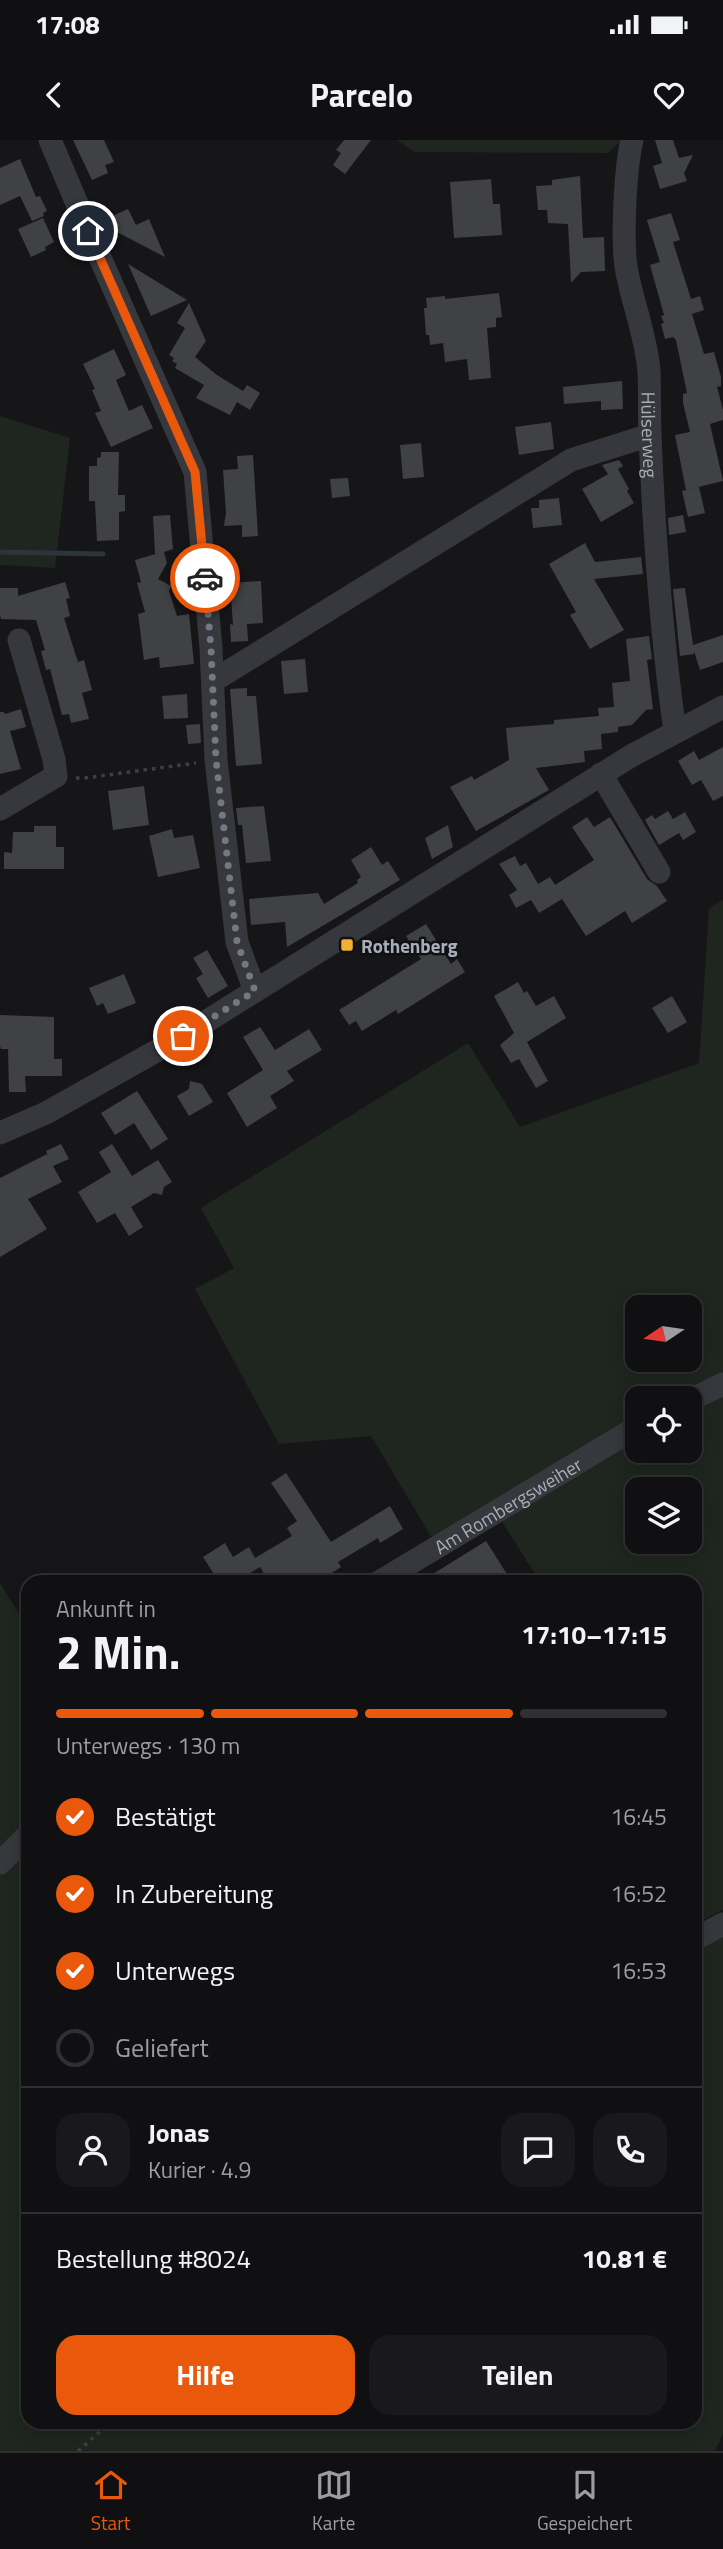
<!DOCTYPE html>
<html lang="de">
<meta charset="utf-8">
<style>
body{margin:0;font-family:"Titillium Web",sans-serif;background:#19191b;color:#f1f3f6;height:100vh;display:flex;flex-direction:column;font-size:26px;white-space:nowrap}
*{box-sizing:border-box;margin:0}
p{font-size:23px;color:#9c9d9f}
.icon{flex:none;width:38px;height:38px;fill:none;stroke:currentColor;stroke-width:2;stroke-linecap:round;stroke-linejoin:round}
.map{position:relative;flex:1;overflow:hidden}
.sheet{position:absolute;left:21px;top:1435px;width:681px;height:854px;display:flex;flex-direction:column;background:#101012;border-radius:21px;box-shadow:0 4px 18px #0003,0 0 0 2px #303032}
.sheet>*{flex:none}
.needle{width:46px;rotate:257deg}
.tools{position:absolute;left:625px;top:1155px;display:grid;gap:14px}
.tools a{display:grid;place-items:center;width:77px;height:77px;border-radius:14px;background:#101012;box-shadow:0 4px 18px #0003,0 0 0 2px #303032;font-size:35px}
.pin{position:absolute;display:grid;place-items:center;width:60px;height:60px;color:#fff;margin:-30px;border:4px solid #fff;border-radius:50%;box-shadow:0 2px 7px #0007}
.courier{position:absolute;display:grid;place-items:center;width:70px;height:70px;margin:-35px;border:5px solid #ea580c;border-radius:50%;background:#fff;color:#222;box-shadow:0 2px 9px #0007}
.head em{font-style:normal;font-weight:700}
.head div{display:flex;flex-direction:column-reverse}
.head{display:flex;align-items:center;justify-content:space-between;height:119px;padding:0 35px}
h1{font-size:46px;font-weight:700;line-height:52px}
.bar{display:grid;grid-template-columns:repeat(4,1fr);gap:10px 7px;align-content:center;height:84px;padding:0 35px}
.bar i{height:9px;border-radius:5px;background:#303032}
.bar .on{background:#ea580c}
.bar p{grid-column:span 4}
.line{display:flex;align-items:center;gap:18px;padding:0 35px;border-top:2px solid #303032}
.line div{flex:1}
.round{display:grid;place-items:center;flex:none;width:74px;height:74px;border-radius:21px;background:#19191b}
ol{padding:0 35px;list-style:none}
li{display:flex;align-items:center;gap:21px;height:77px}
li p{margin-inline-start:auto}
li .icon{padding:7px;border-radius:50%;background:#ea580c;color:#fff;stroke-width:4}
li:last-child{color:#9c9d9f}
li i{width:38px;height:38px;border:4px solid #303032;border-radius:50%}
.primary-button{display:flex;gap:14px;margin-top:auto;padding:14px 35px}
.primary-button a{flex:1;height:80px;border-radius:21px;background:#ea580c;color:#fff;font-size:28px;font-weight:700;line-height:80px;text-align:center}
.primary-button a+a{background:#19191b;color:#f1f3f6}
.status{display:flex;justify-content:space-between;align-items:center;height:49px;padding:0 35px;background:#101012;direction:ltr}
.status svg{height:19px;fill:currentColor}
header{display:flex;justify-content:space-between;align-items:center;height:91px;padding:0 35px;background:#101012;font-size:32px;font-weight:700}
.menu{display:flex;justify-content:space-around;align-items:center;height:98px;border-top:2px solid #303032;background:#101012;font-size:19px;color:#9c9d9f}
.menu a{display:grid;justify-items:center;gap:4px}
.menu .on{color:#ea580c}
.map>svg:first-child{display:block}
</style>
<div class="status"><b>17:08</b><svg viewBox="0 0 49 12"><path d="M0 12V9h3v3zM5 12V6h3v6zM10 12V3h3v9zM15 12V0h3v12zM26 1h20v11H26zM47 4h2v5h-2z"/></svg></div>
<header><svg class="icon" aria-label="back" viewBox="0 0 24 24"><path d="M15 5l-7 7 7 7"/></svg>Parcelo<svg class="icon" aria-label="heart" viewBox="0 0 24 24"><path d="M12 20l-8-8c-3-5 5-10 8-4 3-6 11-1 8 4z"/></svg></header>
<div class="map">
<svg width="723" height="2311" viewBox="0 0 723 2311">
<rect width="100%" height="100%" fill="#161618"/>
<path fill="#1e261f" fill-rule="evenodd" d="M397,0h225l-14,13 -194,-1z
M0,276l70,22 -15,130 -55,-3z
M723,760v474l-24,9 -27,15h-35v21l-205,119 -61,-102 -92,8 -84,-155 39,-21 -33,-60 267,-165 52,84 179,-64 10,-155zM637,1167h53v53h-53z
M723,1252v518l-28,14v-342h-155l-41,-65 138,-81v15h53v-43zM637,1349h53v53h-53z
M0,1443l27,43 1,12v184l-28,30z
M28,1707v575h667v-473l28,-14v499l-8,17h-715v-576z"/>
<g fill="none" stroke-linecap="round" stroke-linejoin="round">
<path stroke="#2c353c" stroke-width="5" d="M0,412l103,2"/>
</g>
<path fill="#404145" d="M73,0h31l10,22 -9,3 3,8 -16,7z
M344,0h27l-26,34 -12,-9 8,-12 -5,-3z
M655,0h18l6,18 14,-3 -9,18 3,8 -27,8 -7,-23 9,-3z
M20,19l16,38 4,-1 7,15 -4,2 1,3 -12,5 -12,-25 -20,9v-37z
M580,36l3,62 21,-1 1,34 -24,1 -10,11 -3,-59 -20,-1 -1,-13h-9l-2,-24 16,-1v-5z
M491,39l2,25h7l2,31 -48,3 -4,-56z
M128,69l8,16 13,-6 16,38 -52,-27 -5,-12z
M671,73l9,27 -7,2 18,57 9,-3 4,14 -12,4 12,40 10,-2 7,25v9l-4,1 6,23v10l-13,4 13,57 -37,9 -11,-55 15,-3 -7,-29v-9l4,-1 -11,-53 -3,-3 -8,2 -4,-15 3,-1 -3,-7 3,-1 -14,-50 10,-3 -13,-42z
M43,78l11,24 -9,5 1,3 -15,7 -13,-28z
M128,124l59,36 -36,16z
M499,153l3,24 -6,1v9l-9,1 4,50 -22,2 -2,-21 -22,3 -2,-19 -13,2 -1,-10h-3l-2,-27h3l-1,-10 19,-2v3z
M189,163l17,38 -11,16 22,18 26,16 4,-6 13,8 -10,17 -13,-8 -7,13 -34,-17 8,-13 -29,-17 2,-4 -5,-3 2,-3 -5,-3 16,-27 -8,-5z
M114,209l12,26 -10,5 13,31 13,-6 11,23 -42,19 -16,-34 6,-2 -9,-21 3,-1 -12,-25z
M622,241l1,28 -22,1v-9l-37,3 -1,-17z
M551,282l3,27 -35,6 -4,-28z
M421,303l3,34 -21,2 -3,-34z
M101,312h18l-1,43h7v16l-6,1v28l-22,1 -2,-40h-6v-35h8v-8l4,-1z
M253,315l5,81 -16,1v-12l-18,1 2,-13 -3,-43 15,-1 -1,-13z
M619,320l4,6 -5,3 11,20 -2,2 7,12 -33,19 -19,-33 26,-15 -6,-9z
M348,338l2,18 -18,2 -2,-19z
M699,347l6,26 -17,4 -6,-26z
M559,358l3,27 -29,3 -2,-20h8v-8z
M170,375l3,34 -9,3 3,11 -9,16 13,7 -2,5 8,25 12,-2 5,50 -34,4 -1,-11 -15,3 -6,-46 7,-2 -8,-29 4,-1 -6,-22 24,-7 -4,1 -2,-38z
M683,375l3,17 -17,3 -1,-17z
M585,403l10,19 46,-5 2,17 -49,5 30,51 -34,19 -20,-34 6,-3 -27,-48z
M261,441l2,42 -16,1 1,17 -17,1 -1,-18 3,1 -3,-42z
M65,442l5,16 -4,1 4,17 -6,2 14,44 6,-2 8,30 -10,3 7,26 -18,4 -2,-9 -7,1 -12,-46 -4,1 -5,-19 4,-1 -9,-30 -35,-1 -1,-4v-27h18v8z
M685,448l8,57 30,-10v27l-23,8 -6,-19v3l-14,2 -7,-67z
M649,496l3,23 -5,1 6,49 -7,1 -14,15 -14,2v5l-17,2 1,15 -18,2 1,11 -49,6 13,22 -73,41 -26,-44 22,-11 2,4 35,-20 -3,-32 48,-4v-4l45,-4 -1,-8 16,-1 -2,-24 18,-2 -4,-42z
M305,519l3,33 -24,2 -3,-33z
M247,548v8h9l6,68 -26,2 -6,-77z
M187,554l1,24 -24,1 -2,-23z
M21,569l5,18 -16,4 11,38 -21,5v-62h4l1,2z
M200,584l1,19 -13,1 -2,-19z
M723,607v49l-10,5 -12,-21 -9,5 -14,-24 16,-10 5,9z
M144,646l5,39 -36,5 -5,-39z
M264,666l7,55 -25,2 -4,-38h-4l-2,-17z
M668,671l5,8 12,-7 11,20 -13,8 -4,-7 -20,12 -14,-25 7,-5 3,4z
M587,677l7,10 16,-10 37,62 10,7 10,15 -35,22 -7,-12 -39,25 -24,-37 -23,14 -8,-13 -15,8 -7,-13 8,-5 -18,-26 16,-8 5,10 6,-3 12,21 12,-7 5,8 39,-25 -22,-33z
M448,685l5,22 -21,12 -7,-21z
M34,686h22v21h8v22h-60v-17l8,1 1,-21h21z
M172,689l2,9 19,-3 7,33 -42,9 -9,-41z
M371,707l11,18 6,-4 12,19 -113,67 -2,-25 -34,3 -2,-26 69,-6 6,11 34,-21 -1,-3 4,-3 -10,-17z
M426,784l25,40 6,-5 8,13 -67,42 -2,-4 -34,21 -6,-10 -7,4 -10,-15 82,-51 -15,-23z
M207,810l21,36 -20,12 -12,-20 7,-4 -10,-16z
M124,834l12,29 -28,11 -5,-11 -6,3 -8,-18z
M518,842l6,11 3,-2 9,15 18,-10 12,22 -39,24 21,39 -12,7 -17,-29 -8,4 -11,-18 14,-12 -20,-37z
M672,856l15,26 -19,11 -16,-25z
M0,875l54,2v42h8v17h-37l1,16h-17l-1,-43h-7l-1,-3z
M260,887l15,23 34,-21 13,21 -35,21 7,10 -24,15 7,12 -30,19 -20,-34 36,-23 -20,-33z
M190,941l12,3 11,18 -24,14 -12,-20 12,-7z
M137,951l31,48 -17,11 -17,-27 -19,12 -14,-22z
M61,1004l8,15 -16,7 9,16 -34,17 19,30 -47,28v-79l47,-24 2,4 -3,-7z
M112,1004l20,32 26,-16 14,22 -8,5 -2,8 -8,-2 -23,14 12,20 -14,9 -14,-23 -18,10 -19,-31 33,-20 -12,-20z
M286,1333l45,69 59,-36 13,23 -23,14 -2,-5 -40,24 3,5 -23,15h-49l-9,-15 -25,15h-16l-16,-25 22,-14 8,14 16,-10 6,11 37,-22 -5,-8 10,-7 -26,-38z
M486,1401l26,41h-16l-6,-9 -15,9h-55z"/>
<g fill="none" stroke-linecap="round" stroke-linejoin="round">
<path stroke="#3d3f44" stroke-width="3.5" stroke-dasharray="3.5 5" stroke-linecap="butt" d="M76,638h9l111,-15
M78,2311l33,-29"/>
<g stroke="#37383d" stroke-width="23">
<path d="M50,0l48,113 97,219 16,176 5,112 21,182 18,49"/>
<path id="s1" d="M632,0c-7,30 -10,97 -6,127 6,35 20,68 23,104 1,21 0,42 1,64 4,99 11,198 25,296"/>
<path d="M213,541l358,-221 79,-25"/>
<path d="M601,634l58,98"/>
<path d="M0,669l56,-33 -2,-17 -35,-119"/>
<path d="M0,993l46,-20 137,-77 448,-280 92,-49"/>
<path d="M690,1260l33,-16"/>
<path id="s2" d="M379,1442l258,-155"/>
<path d="M0,1723l28,-28"/>
<path d="M695,1799l28,-15"/>
</g>
</g>
<g fill="none" stroke-linecap="round" stroke-linejoin="round">
<path stroke="#757880" stroke-width="7" stroke-dasharray="0 12.6" d="M183,896l72,-45 -18,-49 -21,-182 -5,-112 -6,-70"/>
<path stroke="#ea580c" stroke-width="9" d="M88,91l107,241 10,106"/>
</g>
<rect fill="#f2b134" stroke="#111113" stroke-width="2.5" x="340" y="798" width="14" height="14" rx="3.5"/>
<g text-anchor="middle" dominant-baseline="central" stroke-width="5" stroke-linejoin="round" paint-order="stroke">
<g font-size="19" fill="#a8adb8" stroke="#111113">
<text stroke="none"><textPath href="#s1" startOffset="298">Hülserweg</textPath></text>
<text stroke="none"><textPath href="#s2" startOffset="150">Am Rombergsweiher</textPath></text>
</g>
<g font-size="19" font-weight="bold" fill="#a8adb8" stroke="#111113" text-anchor="start">
<text x="361" y="805">Rothenberg</text>
</g>
</g>
</svg>
<div class="tools">
<a><svg class="needle" viewBox="-14 -14 28 28"><path d="M0-13l5 13h-10z" fill="#e53935"/><path d="M0 13l5-13h-10z" fill="#9c9d9f"/></svg></a>
<a><svg class="icon" aria-label="locate" viewBox="0 0 24 24"><circle cx="12" cy="12" r="6"/><path d="M12 2v4M12 18v4M2 12h4M18 12h4"/></svg></a>
<a><svg class="icon" aria-label="layers" viewBox="0 0 24 24"><path d="M12 4l9 5-9 5-9-5zM3 14l9 5 9-5"/></svg></a>
</div>
<div class="pin" style="left:183px;top:896px;background:#ea580c"><svg class="icon" aria-label="bag" viewBox="0 0 24 24"><path d="M5 8h14l-1 12H6zM9 8a3 3 0 0 1 6 0"/></svg></div>
<div class="pin" style="left:88px;top:91px;background:#1f2937"><svg class="icon" aria-label="home" viewBox="0 0 24 24"><path d="M3 11l9-7 9 7M6 9v11h12V9"/></svg></div>
<div class="courier" style="left:205px;top:438px"><svg class="icon" aria-label="car" viewBox="0 0 24 24"><path d="M5 17H2v-5l4-1 3-4h7l3 4 3 1v5h-3M9 17h6M6 11h13"/><circle cx="7" cy="17" r="2"/><circle cx="17" cy="17" r="2"/></svg></div>
<section class="sheet">
<div class="head"><div><h1>2 Min.</h1><p>Ankunft in</p></div><em>17:10–17:15</em></div>
<div class="bar"><i class="on"></i><i class="on"></i><i class="on"></i><i></i><p>Unterwegs · 130 m</p></div>
<ol>
<li><svg class="icon" aria-label="check" viewBox="0 0 24 24"><path d="M5 12l5 5 9-10"/></svg>Bestätigt<p>16:45</p></li>
<li><svg class="icon" aria-label="check" viewBox="0 0 24 24"><path d="M5 12l5 5 9-10"/></svg>In Zubereitung<p>16:52</p></li>
<li><svg class="icon" aria-label="check" viewBox="0 0 24 24"><path d="M5 12l5 5 9-10"/></svg>Unterwegs<p>16:53</p></li>
<li><i></i>Geliefert</li>
</ol>
<div class="line" style="height:126px"><a class="round"><svg class="icon" aria-label="person" viewBox="0 0 24 24"><circle cx="12" cy="8" r="4"/><path d="M4 21q1-7 8-7t8 7"/></svg></a><div><b>Jonas</b><p>Kurier · 4.9</p></div><a class="round"><svg class="icon" aria-label="chat" viewBox="0 0 24 24"><path d="M4 5h16v11H9l-5 4z"/></svg></a><a class="round"><svg class="icon" aria-label="phone" viewBox="0 0 24 24"><path d="M5 4h4l2 5-3 2q2 4 5 5l2-3 5 2v4C11 20 4 13 5 4z"/></svg></a></div>
<div class="line" style="height:91px"><div>Bestellung #8024</div><b>10.81 €</b></div>
<div class="primary-button"><a>Hilfe</a><a>Teilen</a></div>
</section>
</div>
<nav class="menu">
<a class="on"><svg class="icon" aria-label="home" viewBox="0 0 24 24"><path d="M3 11l9-7 9 7M6 9v11h12V9"/></svg>Start</a>
<a><svg class="icon" aria-label="map" viewBox="0 0 24 24"><path d="M3 6l6-2 6 2 6-2v14l-6 2-6-2-6 2zM9 4v14M15 6v14"/></svg>Karte</a>
<a><svg class="icon" aria-label="saved" viewBox="0 0 24 24"><path d="M7 4h10v16l-5-4-5 4z"/></svg>Gespeichert</a>
</nav>
